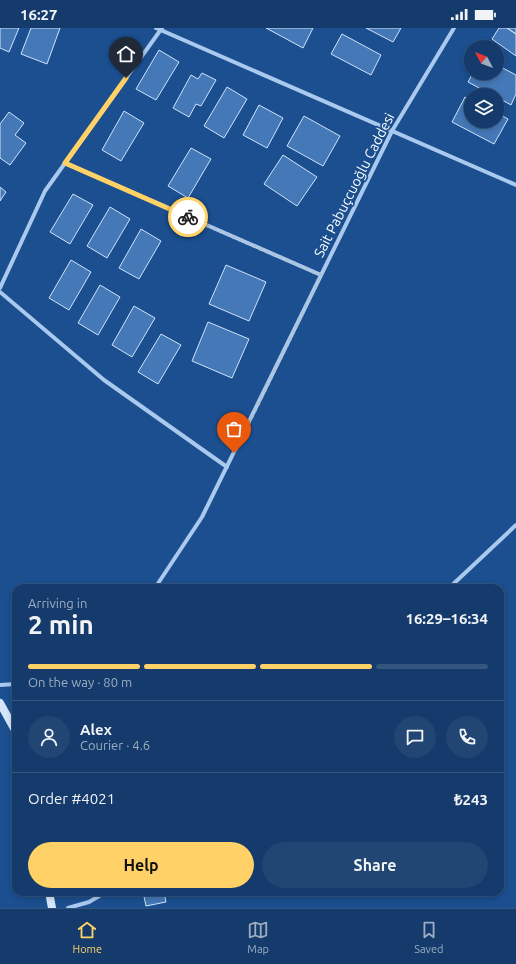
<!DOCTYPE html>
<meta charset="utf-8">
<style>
body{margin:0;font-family:Ubuntu,sans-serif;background:#214673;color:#f1f3f6;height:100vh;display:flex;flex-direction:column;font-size:15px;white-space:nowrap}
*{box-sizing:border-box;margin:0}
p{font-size:13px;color:#9dadc1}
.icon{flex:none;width:22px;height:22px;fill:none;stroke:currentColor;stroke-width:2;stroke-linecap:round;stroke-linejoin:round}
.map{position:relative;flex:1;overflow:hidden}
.sheet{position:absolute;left:12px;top:556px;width:492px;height:312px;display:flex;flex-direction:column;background:#143b6b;border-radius:12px;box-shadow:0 2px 6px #0003,0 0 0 1px #33557e}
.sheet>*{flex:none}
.needle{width:26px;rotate:311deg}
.tools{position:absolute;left:464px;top:12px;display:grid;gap:8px}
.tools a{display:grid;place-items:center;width:40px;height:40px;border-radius:50%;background:#143b6b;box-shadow:0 2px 6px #0003,0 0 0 1px #33557e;font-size:20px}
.pin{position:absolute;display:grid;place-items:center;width:34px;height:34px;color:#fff;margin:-41px -17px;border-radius:50% 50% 50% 0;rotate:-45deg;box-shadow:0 0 4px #0007}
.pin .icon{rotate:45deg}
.courier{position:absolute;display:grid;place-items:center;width:40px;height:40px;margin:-20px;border:3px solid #ffd166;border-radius:50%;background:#fff;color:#222;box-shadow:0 1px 5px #0007}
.head em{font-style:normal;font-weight:700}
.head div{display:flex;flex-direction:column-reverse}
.head{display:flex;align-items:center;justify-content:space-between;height:68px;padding:0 16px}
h1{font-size:26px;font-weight:700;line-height:30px}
.bar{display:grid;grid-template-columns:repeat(4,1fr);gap:6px 4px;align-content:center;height:48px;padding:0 16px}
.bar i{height:5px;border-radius:3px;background:#33557e}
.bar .current{background:#ffd166}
.bar p{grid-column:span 4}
.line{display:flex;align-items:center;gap:10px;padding:0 16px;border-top:1px solid #33557e}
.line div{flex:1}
.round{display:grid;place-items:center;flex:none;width:42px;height:42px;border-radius:21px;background:#214673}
.primary-button{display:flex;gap:8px;margin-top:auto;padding:8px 16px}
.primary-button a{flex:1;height:46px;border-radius:24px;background:#ffd166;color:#111;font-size:16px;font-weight:700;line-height:46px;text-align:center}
.primary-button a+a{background:#214673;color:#f1f3f6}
.status{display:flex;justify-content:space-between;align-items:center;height:28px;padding:0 20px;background:#143b6b;direction:ltr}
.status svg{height:11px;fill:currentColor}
.tab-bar{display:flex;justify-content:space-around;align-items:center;height:56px;border-top:1px solid #33557e;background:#143b6b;font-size:11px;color:#9dadc1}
.tab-bar a{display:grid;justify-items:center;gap:2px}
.tab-bar .current{color:#ffd166}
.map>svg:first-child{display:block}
</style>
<div class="status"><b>16:27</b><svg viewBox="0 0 49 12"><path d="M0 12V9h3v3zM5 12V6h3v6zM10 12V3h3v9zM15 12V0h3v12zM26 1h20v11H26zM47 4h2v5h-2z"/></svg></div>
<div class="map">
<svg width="516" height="880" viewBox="0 0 516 880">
<rect width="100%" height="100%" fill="#1b4f8f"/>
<path fill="#4478b7" stroke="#cfe3fa" d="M0,0h19l-10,24 -9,-4z
M31,0h29l-13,36 -26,-10z
M266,0h47l-10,20z
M366,0h35l-8,14z
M499,0h8l9,6v22l-24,-17z
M507,0h9v6z
M342,6l39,21 -10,20 -40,-21z
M159,22l20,12 -23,38 -20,-11z
M497,37l19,10v19l-5,11 -14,-8v-2h-5l-24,-13 5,-9h24z
M202,45l14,7 -15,26 -5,-2 -7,13 -16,-9 18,-33 7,4z
M227,59l20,12 -23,39 -20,-12z
M465,69l6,3v21h26v-8l11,6 -14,25 -42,-22z
M259,77l24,13 -16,30 -24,-13z
M124,83l20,12 -23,38 -19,-11z
M9,84l15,11 -9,12 11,8 -16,22 -10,-7v-34z
M304,88l36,20 -17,30 -36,-20z
M191,120l20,11 -23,39 -20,-12z
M283,127l34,22 -20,29 -33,-22z
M0,159l6,5 -6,9z
M73,166l20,11 -23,39 -20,-12z
M110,179l20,12 -23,39 -20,-12z
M141,201l20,12 -22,38 -20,-11z
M71,232l20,12 -22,38 -20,-12z
M226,237l40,17 -17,39 -40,-17z
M100,257l20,12 -22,38 -20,-12z
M134,278l21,12 -23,39 -20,-12z
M208,294l41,17 -17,39 -40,-17z
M161,306l20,11 -23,39 -20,-12z
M143,864h21l2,10 -20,4z"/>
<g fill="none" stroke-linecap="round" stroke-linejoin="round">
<path stroke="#a9c9ee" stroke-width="4" d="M156,0l360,157
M65,135l256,112
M0,260l45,-97 117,-163
M0,264l104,88 123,87
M155,560l47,-71 190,-386 62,-103
M449,560l67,-63
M0,657l16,-1
M68,880l21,-6 17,-10"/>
<path stroke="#d6e6fa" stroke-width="8" d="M0,675l16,29
M49,864l3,16"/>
</g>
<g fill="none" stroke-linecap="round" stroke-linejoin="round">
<path stroke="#afc1d8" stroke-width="4" stroke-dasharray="0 7.2" d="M188,189l133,58 -87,178"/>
<path stroke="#ffd166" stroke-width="5" d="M126,50l-61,85 123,54"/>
</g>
<g text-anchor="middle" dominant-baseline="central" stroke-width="3.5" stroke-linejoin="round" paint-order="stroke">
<g font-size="14" fill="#fff" stroke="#1b4f8f">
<text transform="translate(354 157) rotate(-63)">Sait Pabuçcuoğlu Caddesi</text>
</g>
</g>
</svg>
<div class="tools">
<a><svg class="needle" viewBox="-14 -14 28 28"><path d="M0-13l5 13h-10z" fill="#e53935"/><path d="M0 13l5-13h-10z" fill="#9dadc1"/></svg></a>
<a><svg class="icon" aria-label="layers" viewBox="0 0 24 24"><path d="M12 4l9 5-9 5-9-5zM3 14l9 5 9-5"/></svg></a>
</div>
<div class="pin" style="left:234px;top:425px;background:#ea580c"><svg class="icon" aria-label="bag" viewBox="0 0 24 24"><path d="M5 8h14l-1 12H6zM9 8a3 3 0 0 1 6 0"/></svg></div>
<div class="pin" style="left:126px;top:50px;background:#1f2937"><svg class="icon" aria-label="home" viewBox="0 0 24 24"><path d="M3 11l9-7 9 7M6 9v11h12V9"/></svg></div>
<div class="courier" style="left:188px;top:189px"><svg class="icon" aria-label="bike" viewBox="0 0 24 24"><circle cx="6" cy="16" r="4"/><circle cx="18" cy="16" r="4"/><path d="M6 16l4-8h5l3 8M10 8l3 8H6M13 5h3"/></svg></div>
<section class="sheet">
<div class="head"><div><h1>2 min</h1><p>Arriving in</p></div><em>16:29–16:34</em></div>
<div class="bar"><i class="current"></i><i class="current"></i><i class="current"></i><i></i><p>On the way · 80 m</p></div>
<div class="line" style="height:72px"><a class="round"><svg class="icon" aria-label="person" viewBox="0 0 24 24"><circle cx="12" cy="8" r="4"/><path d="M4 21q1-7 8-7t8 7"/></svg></a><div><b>Alex</b><p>Courier · 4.6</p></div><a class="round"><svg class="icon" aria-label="chat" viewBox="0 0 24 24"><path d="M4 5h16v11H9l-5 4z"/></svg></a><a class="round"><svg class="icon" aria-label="phone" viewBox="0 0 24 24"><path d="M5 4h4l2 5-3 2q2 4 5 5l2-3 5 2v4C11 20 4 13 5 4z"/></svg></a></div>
<div class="line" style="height:52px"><div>Order #4021</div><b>₺243</b></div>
<div class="primary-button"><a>Help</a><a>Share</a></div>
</section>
</div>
<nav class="tab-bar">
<a class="current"><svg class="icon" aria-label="home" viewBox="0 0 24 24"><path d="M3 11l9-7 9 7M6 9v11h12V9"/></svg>Home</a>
<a><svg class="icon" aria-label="map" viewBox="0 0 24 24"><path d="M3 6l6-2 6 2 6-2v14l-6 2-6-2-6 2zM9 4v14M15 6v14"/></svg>Map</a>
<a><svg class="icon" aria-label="saved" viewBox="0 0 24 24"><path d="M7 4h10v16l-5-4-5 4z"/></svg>Saved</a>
</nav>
